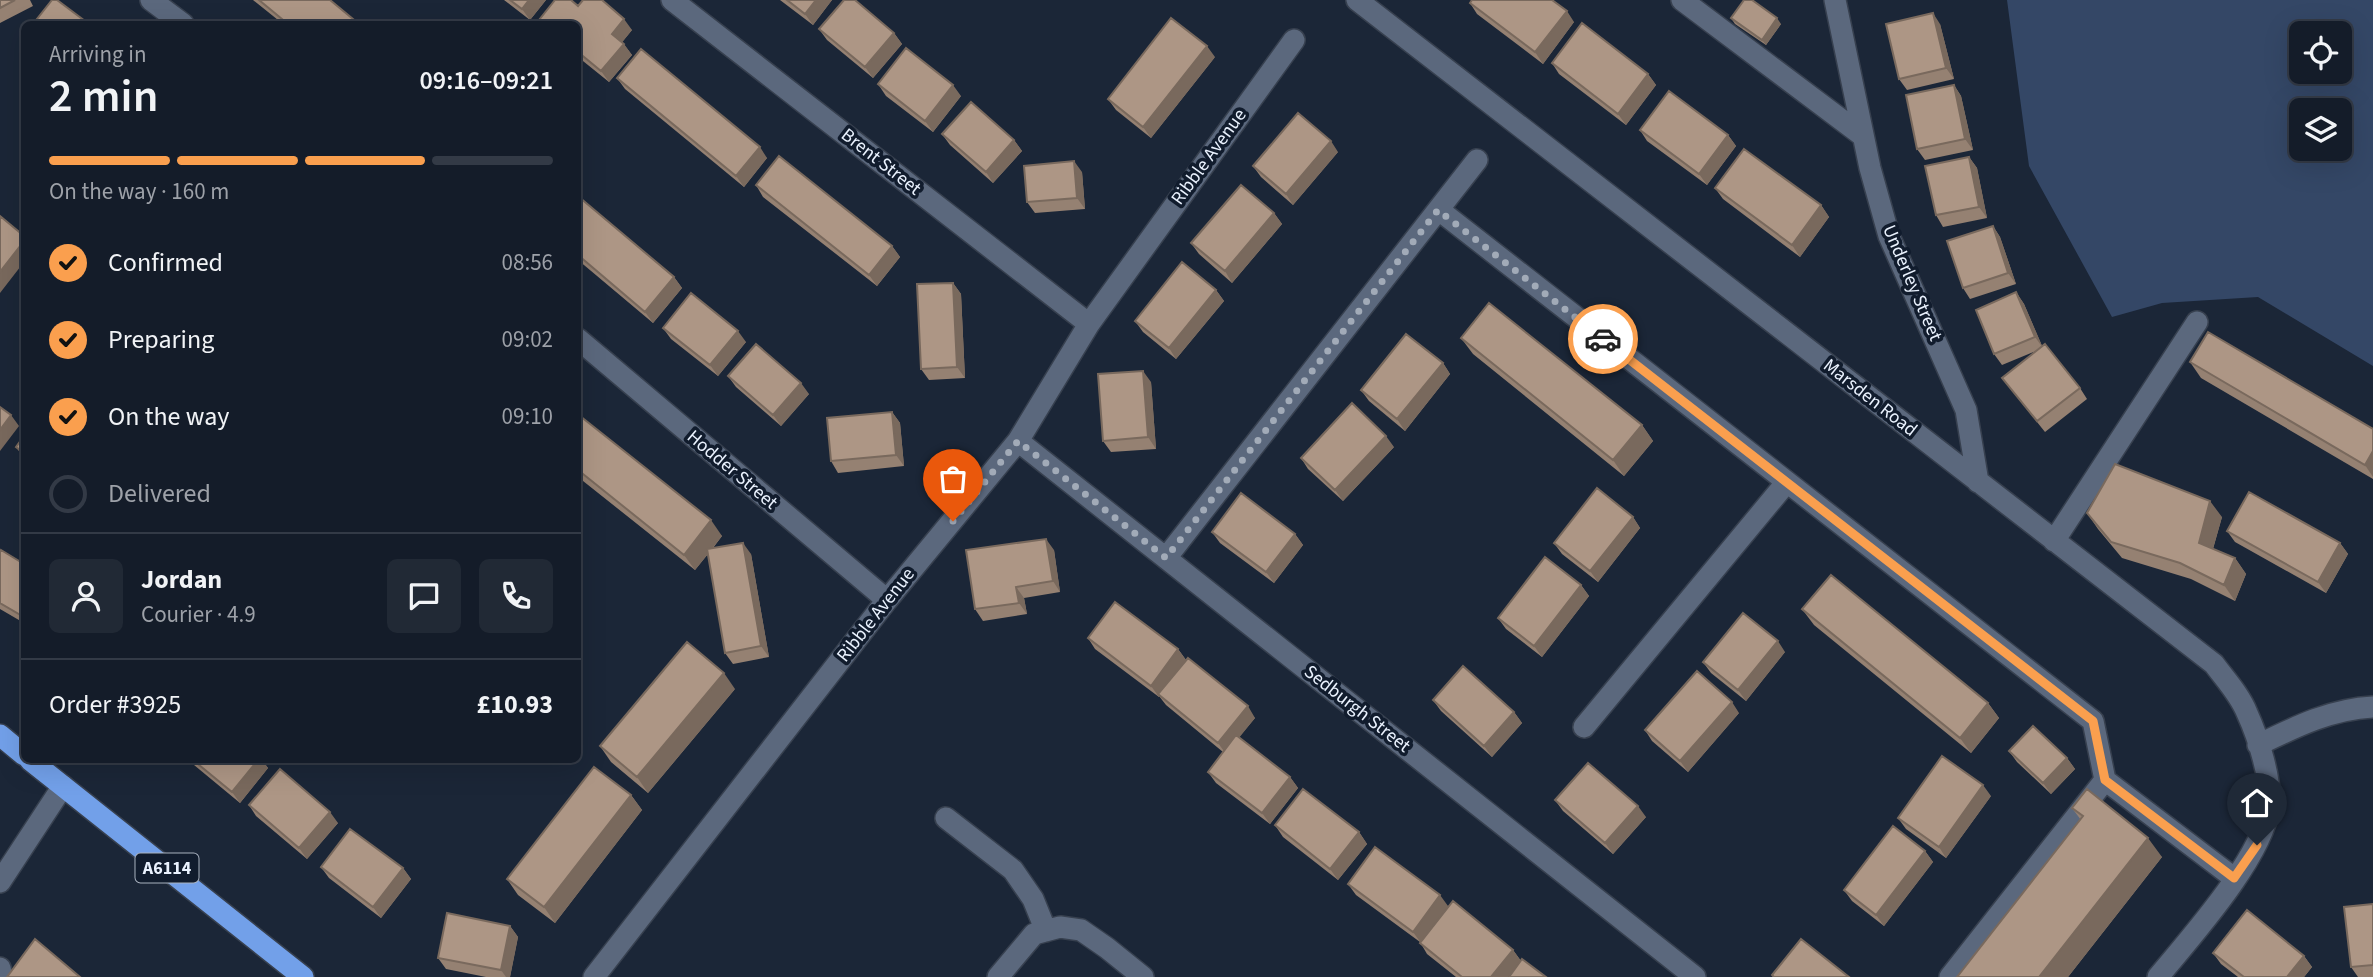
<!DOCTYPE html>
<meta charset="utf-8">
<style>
body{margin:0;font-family:"Source Sans 3",sans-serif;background:#212935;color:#f1f3f6;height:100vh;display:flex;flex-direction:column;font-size:26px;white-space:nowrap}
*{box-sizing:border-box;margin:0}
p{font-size:23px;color:#9da1a8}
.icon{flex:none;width:38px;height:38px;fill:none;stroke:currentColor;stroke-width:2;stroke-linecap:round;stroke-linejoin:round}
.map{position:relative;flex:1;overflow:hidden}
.sheet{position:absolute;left:21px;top:21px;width:560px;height:742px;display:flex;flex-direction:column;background:#141c29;border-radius:10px;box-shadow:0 7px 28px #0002,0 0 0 2px #333a46}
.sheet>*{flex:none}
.tools{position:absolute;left:2289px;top:21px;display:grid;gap:14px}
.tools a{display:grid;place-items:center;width:63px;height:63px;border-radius:10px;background:#141c29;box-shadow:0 7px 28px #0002,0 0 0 2px #333a46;font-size:35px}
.pin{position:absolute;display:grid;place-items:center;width:60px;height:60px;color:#fff;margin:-72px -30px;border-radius:50% 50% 50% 0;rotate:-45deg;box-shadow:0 0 7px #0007}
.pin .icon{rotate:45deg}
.courier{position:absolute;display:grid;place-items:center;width:70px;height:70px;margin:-35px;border:5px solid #fa9f4e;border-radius:50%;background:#fff;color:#222;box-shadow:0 2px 9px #0007}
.headline em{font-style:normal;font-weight:600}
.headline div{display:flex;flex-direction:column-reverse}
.headline{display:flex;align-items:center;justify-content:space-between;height:119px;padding:0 28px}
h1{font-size:46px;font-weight:600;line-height:52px}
.bar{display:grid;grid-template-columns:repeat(4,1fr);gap:10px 7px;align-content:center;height:84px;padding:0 28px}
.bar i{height:9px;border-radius:5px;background:#333a46}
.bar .on{background:#fa9f4e}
.bar p{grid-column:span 4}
.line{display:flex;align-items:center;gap:18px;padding:0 28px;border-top:2px solid #333a46}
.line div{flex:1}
.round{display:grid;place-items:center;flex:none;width:74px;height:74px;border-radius:10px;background:#212935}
ol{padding:0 28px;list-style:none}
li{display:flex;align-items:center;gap:21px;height:77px}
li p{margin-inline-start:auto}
li .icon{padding:7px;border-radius:50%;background:#fa9f4e;color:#111;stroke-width:4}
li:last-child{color:#9da1a8}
li i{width:38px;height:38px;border:4px solid #333a46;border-radius:50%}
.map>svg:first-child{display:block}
</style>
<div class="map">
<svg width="2373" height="977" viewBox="0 0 2373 977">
<rect width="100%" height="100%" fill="#1b2637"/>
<path fill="#344766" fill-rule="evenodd" d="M2007,0h366v366l-115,-69 -96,6 -50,14 -83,-151zM2301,33h39v39h-39zM2301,110h39v39h-39z"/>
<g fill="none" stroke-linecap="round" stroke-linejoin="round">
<defs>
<path id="minor" d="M151,0l32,24
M672,0l417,324
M1357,0l857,664c11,15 26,31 33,49 11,24 25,67 22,94 -6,50 -78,130 -111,170
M1682,0l181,136
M1835,0l35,168 19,68 77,174 12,72
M1439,210l654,511 12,59 129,98
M578,339l309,261
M1018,441l677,536
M2054,541l143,-219
M1166,558l311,-398
M1584,727l202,-244
M2258,745c37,-18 73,-36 115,-38
M946,818l67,52 20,29 13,32
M0,882l63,-96
M0,968l2,9
M594,977l293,-377 131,-159 71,-117 205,-284
M998,977l36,-43 26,-7 21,3 26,18 36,29
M1950,977l155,-197"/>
<path id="highway" d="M0,735l24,20
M30,760l273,217"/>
</defs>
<use href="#minor" stroke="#37404f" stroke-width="24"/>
<use href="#highway" stroke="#37404f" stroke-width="24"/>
<use href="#minor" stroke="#5b687d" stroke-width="21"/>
<use href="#highway" stroke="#72a0e9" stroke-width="21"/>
</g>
<path fill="#958172" d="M0,0h30l3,6 -33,17z
M253,0h77l29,24h-76z
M504,0h42l-16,20z
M780,0h52l-19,25z
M1470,3l104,19 -31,42 -66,-50z
M578,6l54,24 -10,12 10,13 -23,27 -31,-25v-33h-36l-3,-4z
M1731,18l50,6 -15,21 -31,-21z
M1940,24l14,55 -47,11 -8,-11z
M819,29l75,4 8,11 -29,34 -46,-38z
M1215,57l-64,81 -35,-28 -8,-11z
M1552,63l96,11 8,11 -30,40 -67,-51z
M617,78l150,80 -23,29 -119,-98z
M878,84l83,12 -28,36 -47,-36z
M1954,85l7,11 12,54 -48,10 -8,-11z
M1640,130l88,5 8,11 -29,39 -60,-44z
M942,134l72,6 8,11 -29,32 -43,-38z
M1338,152l-45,53 -32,-28 -8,-11z
M1969,157l8,11 10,50 -44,9 -7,-12z
M1082,172l3,37 -50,4 -8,-11z
M756,185l136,61 8,11 -23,29 -114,-89z
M1715,188l106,17 8,12 -29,40 -77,-58z
M578,198l96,79 8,11 -29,35 -75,-63z
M1274,213l8,11 -50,59 -33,-29 -8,-11z
M1993,226l7,11 16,47 -46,15 -7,-11z
M953,283l8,11 4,84 -36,2 -8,-11z
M1216,290l8,11 -48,58 -33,-27 -8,-11z
M2016,292l8,12 18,42 38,42 7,11 -42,33 -43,-54 34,-27 -34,14 -8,-11z
M663,328l83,14 -28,34 -47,-37z
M1461,338l181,87 11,16 -29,35 -151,-122z
M2190,362l183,67v50l-172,-101z
M1443,363l7,11 -45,57 -36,-30 -8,-11z
M728,376l81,18 -28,32 -45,-39z
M1151,382l5,67 -45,3 -8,-11z
M892,412l8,11 4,43 -66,7 -7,-12z
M578,420l144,116 -9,12 38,6 18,103 -36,7 -8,-11 -17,-99 -13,16 -117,-93z
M24,436v22l-8,-11z
M1394,447l-51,54 -35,-32 -7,-11z
M2087,513l135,4 -9,32 22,9 11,16 -11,27 -44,-22 -69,-21 -24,-29z
M1633,517l7,11 -42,54 -36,-28 -8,-11z
M2227,531l113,12 8,11 -22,39 -91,-51z
M1212,532l83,2 8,11 -29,38 -54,-40z
M1054,550l6,42 -36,6 3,16 -44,7 -8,-12z
M0,552l24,12v59l-24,-14z
M1581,585l8,11 -47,61 -36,-28 -8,-11z
M1802,609l186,94 11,15 -28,35 -157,-128z
M1088,638l90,11 8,11 69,58 -16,19 51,40 8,11 -28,36 -54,-41 -8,-11 15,-20 -57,-47 -7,-9v1l-64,-48z
M1785,652l-39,49 -35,-28 -8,-11z
M735,689l-87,104 -37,-31 -11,-16z
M1433,700l81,12 8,11 -30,34 -51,-46z
M1739,713l-51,59 -36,-31 -7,-11z
M2009,751l58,7 8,11 -24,25 -34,-32z
M188,760h74l6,8 -28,35z
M631,795l11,15 -87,113 -37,-28 -11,-16z
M1991,796l-45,62 -40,-29 -8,-11z
M1555,800l91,17 -33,37 -50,-43z
M249,805l89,18 -31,36 -51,-43z
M2072,808l90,49 -94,120h-111l124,-157z
M1275,825l84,7 8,12 -29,36 -55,-43z
M1925,851l8,11 -49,64 -32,-25 -8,-11z
M321,867l82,1 8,11 -30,39 -52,-40z
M1348,884l100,22 -18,24 83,20 8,11 -13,16h-52l-29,-23 -7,-12 -64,-47z
M2373,904v73h-15l-7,-10z
M510,926l8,11 -8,40h-24l-40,-8 -8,-11z
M2213,953l91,3 8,11 -8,10h-66l-17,-13z"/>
<path fill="#79695d" d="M529,0h17l-16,20 -8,-11z
M816,0h16l-19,25 -8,-11z
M1567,11l7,11 -31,42 -8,-12z
M1933,13l7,11 14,55 -8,-11z
M1777,18l4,6 -15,21 -4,-5z
M624,19l8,11 -12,15 -8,-11z
M894,33l8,11 -29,34 -8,-11z
M624,44l8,11 -23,27 -8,-11z
M1207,46l8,11 -64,81 -8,-11z
M1648,74l8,11 -30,40 -8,-11z
M953,85l8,11 -28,36 -8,-11z
M1954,85l7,11 12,54 -8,-11z
M1728,135l8,11 -29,39 -8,-11z
M1014,140l8,11 -29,32 -7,-11z
M1331,141l7,11 -45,53 -7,-11z
M760,147l7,11 -23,29 -8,-11z
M1969,157l8,11 10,50 -8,-11z
M1074,161l8,11 3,37 -8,-11z
M1821,205l8,12 -29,40 -8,-12z
M1274,213l8,11 -50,59 -7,-12z
M1993,226l7,11 16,47 -8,-11z
M24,241v21l-24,31v-21z
M892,246l8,11 -23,29 -8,-11z
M674,277l8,11 -29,35 -8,-11z
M953,283l8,11 4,84 -8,-11z
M1216,290l8,11 -48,58 -7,-11z
M2016,292l8,12 19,44 -8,-11z
M738,331l8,11 -28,34 -8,-11z
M1443,363l7,11 -45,57 -8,-12z
M1143,371l8,11 5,67 -8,-12z
M801,383l8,11 -28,32 -8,-11z
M892,412l8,11 4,43 -8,-11z
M11,415l8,11 -19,25v-21z
M1642,425l11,16 -29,35 -11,-16z
M1386,436l8,11 -51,54 -8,-11z
M2373,451v26l-8,-12z
M2210,501l12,16 -12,42 -11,-16z
M1633,517l7,11 -42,54 -8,-11z
M711,520l11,16 -27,34 -11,-15z
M1295,534l8,11 -29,38 -8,-11z
M1046,539l8,11 6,42 -7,-11z
M743,543l8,11 18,103 -8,-11z
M2340,543l8,11 -22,39 -8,-11z
M2235,558l11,16 -11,27 -11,-16z
M1581,585l8,11 -47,61 -8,-11z
M1016,587l8,11 3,16 -8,-11z
M1778,641l7,11 -39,49 -8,-11z
M1178,649l8,11 -27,37 -8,-11z
M724,673l11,16 -87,104 -11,-16z
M1732,702l7,11 -51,59 -8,-11z
M1988,703l11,15 -28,35 -11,-15z
M1248,706l7,12 -29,36 -8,-11z
M1514,712l8,11 -30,34 -8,-11z
M2067,758l8,11 -24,25 -8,-11z
M258,760h4l6,8 -28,35 -8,-11z
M1290,777l8,11 -28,36 -8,-11z
M1983,785l8,11 -45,62 -7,-11z
M631,795l11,15 -87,113 -11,-16z
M1638,806l8,11 -33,37 -8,-11z
M330,812l8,11 -31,36 -8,-11z
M1359,832l8,12 -29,36 -8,-11z
M2148,838l14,19 -94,120h-29z
M1925,851l8,11 -49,64 -8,-11z
M403,868l8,11 -30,39 -8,-11z
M1440,895l8,11 -27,37 -8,-11z
M510,926l8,11 -8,40h-4l-5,-7z
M1513,950l8,11 -13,16h-17z
M2304,956l8,11 -8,10h-17z"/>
<path fill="#ad9685" stroke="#79695d" stroke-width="2" d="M0,0h15l-15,8z
M52,0h5l32,24h-56z
M259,0h71l29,24h-71z
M510,0h19l-7,9z
M555,0h16l7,6 5,-6h19l22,19 -12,15 12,10 -23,27 -23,-19v-28h-34l-5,-4z
M787,0h29l-11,14z
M844,0h11l39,33 -29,34 -46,-38z
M1472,0h80l15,11 -32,41 -65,-49z
M1744,0h8l25,18 -15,22 -31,-22z
M1933,13l13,55 -47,11 -13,-55z
M1171,18l36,28 -64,81 -35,-28z
M1582,23l66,51 -30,40 -66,-51z
M906,48l47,37 -28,36 -47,-37z
M641,49l119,98 -24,29 -119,-98z
M1954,85l11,54 -48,10 -11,-54z
M1669,91l59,44 -29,39 -59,-44z
M971,102l43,38 -28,32 -44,-38z
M1298,113l33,28 -45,53 -33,-28z
M1744,149l77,56 -29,40 -77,-57z
M779,156l113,90 -23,29 -113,-90z
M1969,157l10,50 -43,8 -11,-49z
M1074,161l3,37 -50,4 -3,-36z
M1241,185l33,28 -49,58 -34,-28z
M579,197l95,80 -29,35 -67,-57v-57z
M0,216l24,20v5l-24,31z
M1993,226l15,47 -45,15 -16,-47z
M1182,262l34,28 -47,58 -34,-27z
M953,283l4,84 -36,2 -4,-85z
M2016,292l19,45 -41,17 -18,-44z
M691,293l47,38 -28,34 -47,-37z
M1489,303l153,122 -29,35 -152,-122z
M2208,332l165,97v22l-8,14 -175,-103z
M1406,334l37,29 -46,56 -36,-29z
M756,344l45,39 -28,32 -45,-39z
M2045,344l35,44 -43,33 -35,-43z
M1143,371l5,66 -45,4 -5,-67z
M1352,403l34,33 -51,54 -34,-32z
M0,407l11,8 -11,15z
M892,412l4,43 -65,6 -4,-43z
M580,416l131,104 -27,35 -106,-85v-50z
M24,436v17l-8,-6z
M2115,464l95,37 -11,42 36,15 -11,27 -44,-22 -69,-21 -24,-29z
M1597,488l36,29 -43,54 -36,-28z
M2249,492l91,51 -22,39 -91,-51z
M1241,493l54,41 -29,38 -54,-40z
M1046,539l7,42 -37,6 3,16 -44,6 -9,-59z
M743,543l18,103 -36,7 -18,-104z
M1,550l23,14v53l-24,-14v-51z
M1545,557l36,28 -47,61 -36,-28z
M1831,575l157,128 -28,35 -158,-129z
M1115,602l63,47 -27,37 -63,-48z
M1743,613l35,28 -40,49 -35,-28z
M687,642l37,31 -87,104 -37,-31z
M1188,658l60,48 -30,37 -60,-49z
M1463,666l51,46 -30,34 -51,-46z
M1697,671l35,31 -52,59 -35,-31z
M2033,726l34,32 -24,25 -34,-32z
M1236,735l54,42 -28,36 -54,-41z
M1942,756l41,29 -44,62 -41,-29z
M193,760h65l-26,32z
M1588,763l50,43 -33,37 -50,-43z
M594,767l37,28 -87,112 -37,-28z
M280,769l50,43 -31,36 -50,-43z
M1303,789l56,43 -29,37 -55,-44z
M2087,789l61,49 -109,139h-82l126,-161 -11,-8z
M1893,826l32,25 -49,64 -32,-25z
M350,829l53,39 -30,39 -52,-40z
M1375,847l65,48 -27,37 -65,-48z
M1453,901l60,49 -22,27h-29l-42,-34z
M2373,904v61l-22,2 -7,-60z
M2247,910l57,46 -17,21h-43l-31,-24z
M447,913l63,13 -9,44 -63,-12z
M35,939l45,38h-73z
M1801,939l48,38h-75l-2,-2z
M1522,959l24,18h-37z"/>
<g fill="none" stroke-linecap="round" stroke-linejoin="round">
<path stroke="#a2abb8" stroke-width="7" stroke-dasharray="0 12.6" d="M953,521l65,-80 148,117 272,-348 165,129"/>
<path stroke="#fa9f4e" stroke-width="9" d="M1603,339l490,382 12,59 129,98 23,-33"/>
</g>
<g text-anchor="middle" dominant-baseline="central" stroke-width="7" stroke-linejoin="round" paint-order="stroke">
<rect fill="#111c2d" stroke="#a9b2bf" stroke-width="2" x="135.5" y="853.5" width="63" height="29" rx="5"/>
<g font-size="18" font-weight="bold" fill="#eaf2fe">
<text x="167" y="868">A6114</text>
</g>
<g font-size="19" fill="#eaf2fe" stroke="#111c2d">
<text transform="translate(1209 157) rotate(-54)">Ribble Avenue</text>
<text transform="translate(881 162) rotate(38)">Brent Street</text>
<text transform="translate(1912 283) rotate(67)">Underley Street</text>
<text transform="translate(1870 398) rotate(38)">Marsden Road</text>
<text transform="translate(732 470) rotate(40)">Hodder Street</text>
<text transform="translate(876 615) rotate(-52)">Ribble Avenue</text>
<text transform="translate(1357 709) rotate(38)">Sedburgh Street</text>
</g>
</g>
</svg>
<div class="tools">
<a><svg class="icon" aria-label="locate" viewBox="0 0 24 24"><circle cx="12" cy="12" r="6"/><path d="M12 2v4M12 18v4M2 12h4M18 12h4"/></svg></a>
<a><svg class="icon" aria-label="layers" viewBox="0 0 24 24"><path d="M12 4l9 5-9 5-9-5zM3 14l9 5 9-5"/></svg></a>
</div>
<div class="pin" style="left:953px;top:521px;background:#ea580c"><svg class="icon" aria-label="bag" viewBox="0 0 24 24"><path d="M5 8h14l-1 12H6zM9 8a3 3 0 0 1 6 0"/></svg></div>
<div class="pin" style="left:2257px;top:845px;background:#1f2937"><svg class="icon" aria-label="home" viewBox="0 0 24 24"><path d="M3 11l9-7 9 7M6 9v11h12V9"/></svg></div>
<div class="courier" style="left:1603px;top:339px"><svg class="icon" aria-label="car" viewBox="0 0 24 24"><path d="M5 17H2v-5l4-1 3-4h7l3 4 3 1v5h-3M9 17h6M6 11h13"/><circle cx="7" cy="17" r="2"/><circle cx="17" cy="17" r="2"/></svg></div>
<section class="sheet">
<div class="headline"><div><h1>2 min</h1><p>Arriving in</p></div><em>09:16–09:21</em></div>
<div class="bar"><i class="on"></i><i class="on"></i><i class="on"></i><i></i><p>On the way · 160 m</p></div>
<ol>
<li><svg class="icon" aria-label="check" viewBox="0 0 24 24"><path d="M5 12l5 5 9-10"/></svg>Confirmed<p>08:56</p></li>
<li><svg class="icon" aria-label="check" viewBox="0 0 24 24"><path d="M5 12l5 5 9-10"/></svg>Preparing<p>09:02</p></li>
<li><svg class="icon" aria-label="check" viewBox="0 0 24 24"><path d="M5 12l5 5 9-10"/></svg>On the way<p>09:10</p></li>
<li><i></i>Delivered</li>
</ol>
<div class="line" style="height:126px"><a class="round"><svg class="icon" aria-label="person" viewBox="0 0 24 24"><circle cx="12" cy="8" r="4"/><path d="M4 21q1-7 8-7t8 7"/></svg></a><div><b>Jordan</b><p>Courier · 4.9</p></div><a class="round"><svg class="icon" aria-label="chat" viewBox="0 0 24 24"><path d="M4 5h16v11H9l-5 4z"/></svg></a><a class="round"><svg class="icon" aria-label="phone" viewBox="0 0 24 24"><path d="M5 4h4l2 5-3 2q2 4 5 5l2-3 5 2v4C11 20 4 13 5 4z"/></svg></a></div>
<div class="line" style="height:91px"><div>Order #3925</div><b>£10.93</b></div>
</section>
</div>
